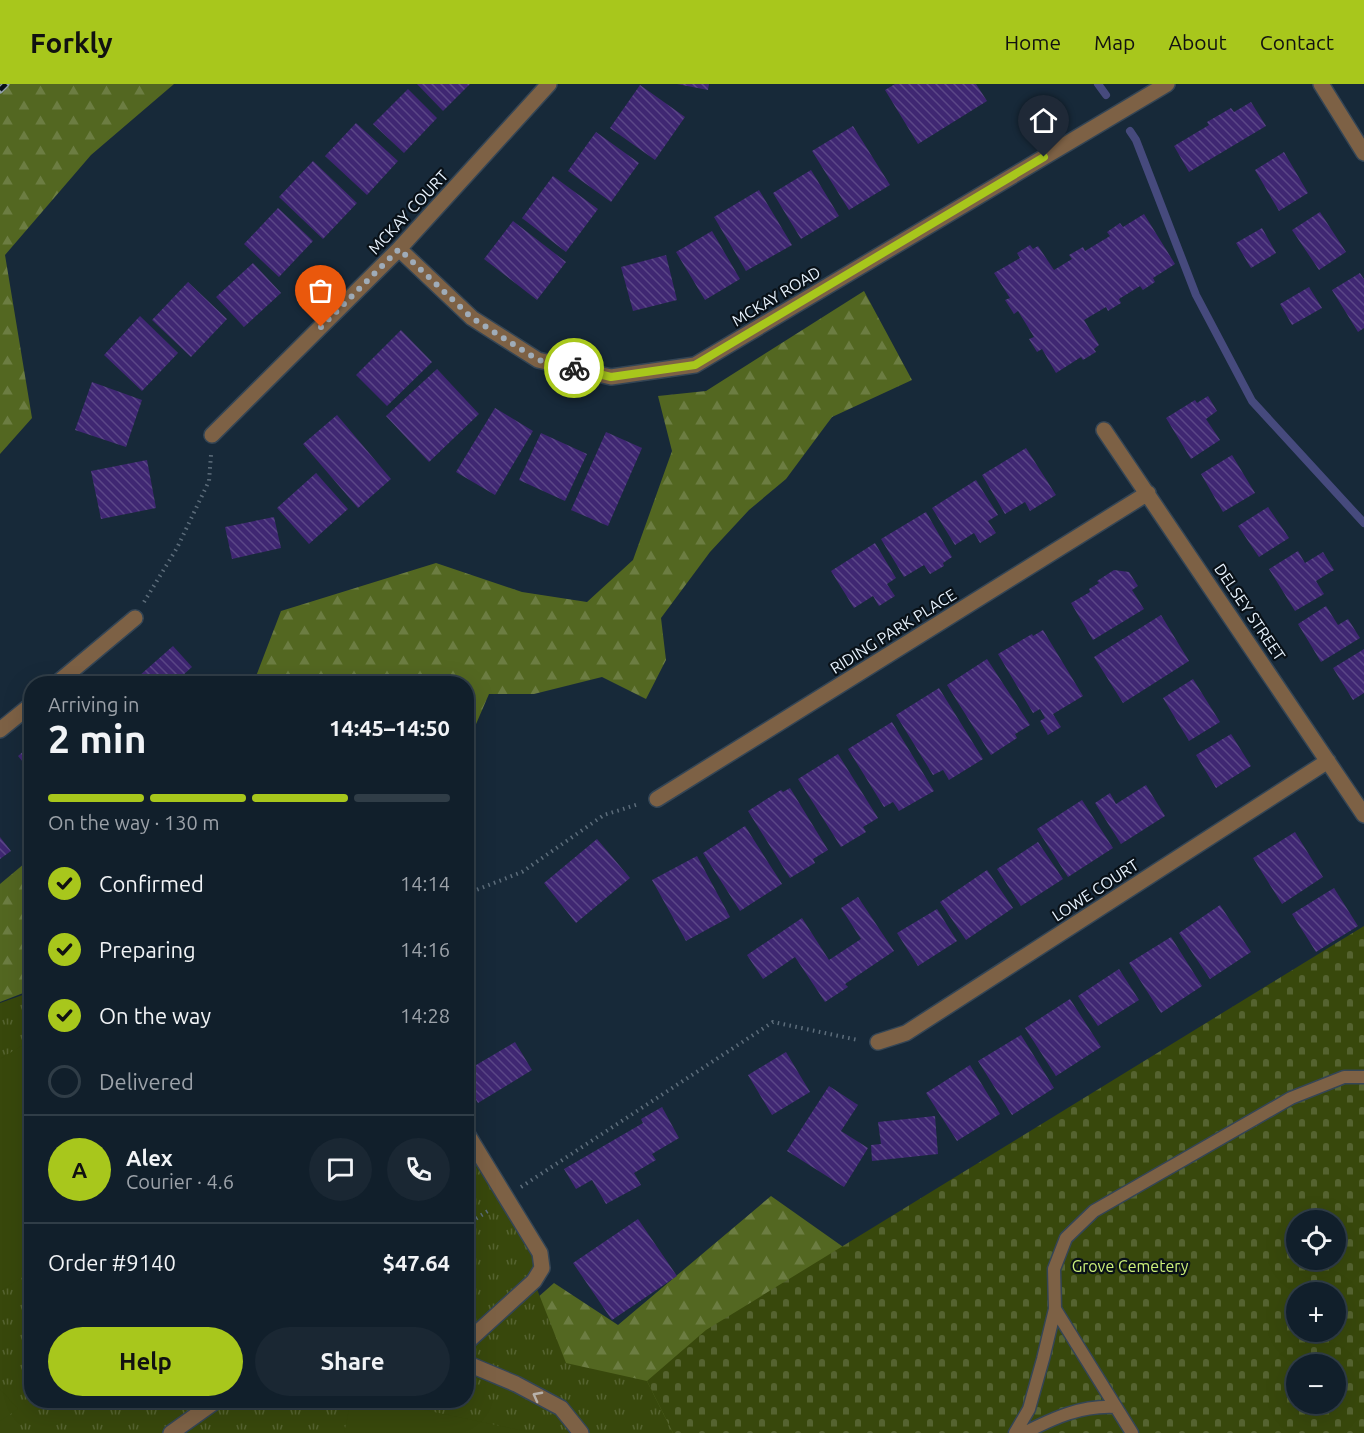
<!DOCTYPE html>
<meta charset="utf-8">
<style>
body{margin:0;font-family:Ubuntu,sans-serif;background:#1a2733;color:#f1f3f6;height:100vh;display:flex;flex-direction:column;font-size:22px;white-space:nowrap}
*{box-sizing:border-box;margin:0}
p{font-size:20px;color:#9ca2a9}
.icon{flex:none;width:33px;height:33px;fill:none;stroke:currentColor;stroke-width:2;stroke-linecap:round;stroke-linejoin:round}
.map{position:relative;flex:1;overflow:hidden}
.sheet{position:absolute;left:24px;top:592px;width:450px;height:732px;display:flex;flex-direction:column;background:#111f2b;border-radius:24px;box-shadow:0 6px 24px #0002,0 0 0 2px #303d47}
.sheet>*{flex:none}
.tools{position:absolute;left:1286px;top:1126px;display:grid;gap:12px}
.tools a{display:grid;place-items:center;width:60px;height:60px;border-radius:50%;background:#111f2b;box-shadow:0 6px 24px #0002,0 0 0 2px #303d47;font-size:30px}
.pin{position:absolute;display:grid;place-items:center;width:51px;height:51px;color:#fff;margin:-62px -26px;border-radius:50% 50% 50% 0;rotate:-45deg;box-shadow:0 0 6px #0007}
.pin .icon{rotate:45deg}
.courier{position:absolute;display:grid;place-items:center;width:60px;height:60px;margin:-30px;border:4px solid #a8c71c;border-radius:50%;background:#fff;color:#222;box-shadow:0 2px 8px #0007}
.head em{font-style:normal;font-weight:700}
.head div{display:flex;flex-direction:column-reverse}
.head{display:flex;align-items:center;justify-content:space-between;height:102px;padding:0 24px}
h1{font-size:39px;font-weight:700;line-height:45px}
.bar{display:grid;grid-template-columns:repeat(4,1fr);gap:9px 6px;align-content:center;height:72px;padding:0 24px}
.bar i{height:8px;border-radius:4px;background:#303d47}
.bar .current{background:#a8c71c}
.bar p{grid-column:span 4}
.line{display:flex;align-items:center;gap:15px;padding:0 24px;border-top:2px solid #303d47}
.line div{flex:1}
.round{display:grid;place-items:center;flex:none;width:63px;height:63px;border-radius:32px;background:#1a2733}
ol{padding:0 24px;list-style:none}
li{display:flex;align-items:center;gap:18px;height:66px}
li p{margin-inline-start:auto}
li .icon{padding:6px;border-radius:50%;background:#a8c71c;color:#111;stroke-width:4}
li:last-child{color:#9ca2a9}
li i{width:33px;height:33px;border:3px solid #303d47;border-radius:50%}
.cta{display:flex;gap:12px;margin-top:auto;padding:12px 24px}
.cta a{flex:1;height:69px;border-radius:36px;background:#a8c71c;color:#111;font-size:24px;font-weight:700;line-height:69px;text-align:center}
.cta a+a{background:#1a2733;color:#f1f3f6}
header{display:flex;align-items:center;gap:36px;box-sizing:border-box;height:84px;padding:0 30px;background:#a8c71c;color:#111}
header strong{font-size:28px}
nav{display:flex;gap:33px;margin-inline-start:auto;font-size:21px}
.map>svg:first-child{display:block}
</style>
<header>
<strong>Forkly</strong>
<nav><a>Home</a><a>Map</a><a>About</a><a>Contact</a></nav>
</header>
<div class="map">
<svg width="1364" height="1349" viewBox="0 0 1364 1349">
<defs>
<pattern id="forest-firs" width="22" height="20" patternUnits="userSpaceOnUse" patternTransform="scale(1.5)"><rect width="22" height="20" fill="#536721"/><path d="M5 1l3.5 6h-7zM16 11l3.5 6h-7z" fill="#6c7d42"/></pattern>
<pattern id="cemetery-stones" width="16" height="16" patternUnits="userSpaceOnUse" patternTransform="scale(1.5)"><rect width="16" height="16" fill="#38480c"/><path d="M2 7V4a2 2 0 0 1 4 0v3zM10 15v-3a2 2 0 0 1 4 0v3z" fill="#556330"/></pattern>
<pattern id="park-tufts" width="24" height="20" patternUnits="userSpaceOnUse" patternTransform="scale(1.5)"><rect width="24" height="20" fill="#38480c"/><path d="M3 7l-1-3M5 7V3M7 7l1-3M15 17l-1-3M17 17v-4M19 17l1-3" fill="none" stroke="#556330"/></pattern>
<pattern id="building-back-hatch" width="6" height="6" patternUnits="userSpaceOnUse" patternTransform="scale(1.5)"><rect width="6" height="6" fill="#3f2772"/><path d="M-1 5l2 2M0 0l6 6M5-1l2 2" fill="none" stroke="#5b4787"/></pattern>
</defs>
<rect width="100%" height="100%" fill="#172939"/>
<path fill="url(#forest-firs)" d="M0,0h174l-83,71 -86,100 27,163 -32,36z
M864,207l48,89 -80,37 -46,62 -37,31 -39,42 -49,66 5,42 -20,39 -44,-22 -68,17h-45l-22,51 -1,-61h-213l28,-73 155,-48 86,29 65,10 46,-42 39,-109 -14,-55 48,-5z
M31,774v132l-31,12v-118z
M771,1112l85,60 -93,177h-159l-112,-95 62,-55 64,42z"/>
<path fill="url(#cemetery-stones)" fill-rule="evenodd" d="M1364,842v507h-691l-26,-52 59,-51zM1296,1137h39v39h-39zM1296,1209h39v39h-39zM1296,1281h39v39h-39z"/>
<path fill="url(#park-tufts)" d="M31,908l1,409h434l1,-283 77,132 -9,34 31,79 81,18 26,52h-673v-430z"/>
<path fill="#38480c" d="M31,956v232l-31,19v-232z
M0,1305l18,20 -18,12z
M351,1317h31l147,31 -185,1z"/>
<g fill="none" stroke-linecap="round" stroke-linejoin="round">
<path stroke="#464a7d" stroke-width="8" d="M1098,0l8,11
M1130,47l6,9 60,155 56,106 112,122"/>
</g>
<path fill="url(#building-back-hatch)" d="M417,0h53l-27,27z
M677,0h32l-1,6z
M895,0h81l11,17 -69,43 -33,-54z
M640,1l45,32 -30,43 -45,-32z
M408,5l29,29 -33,35 -31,-29z
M1251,18l15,24 -77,46 -15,-26 35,-21 -2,-3 24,-14 3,4z
M356,39l42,38 -31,34 -42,-39z
M853,42l37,59 -41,25 -37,-59z
M596,48l43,31 -28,39 -43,-31z
M1284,68l24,41 -29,18 -24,-41z
M313,77l44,42 -34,36 -44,-42z
M811,86l28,46 -38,23 -28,-46z
M553,92l45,33 -32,43 -44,-34z
M759,106l33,55 -46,26 -32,-54z
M278,124l35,33 -34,36 -35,-33z
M1320,128l26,40 -27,18 -27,-40z
M1144,130l31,50 -22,14 2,4 -12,8 -3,-4 -21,13 2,4 -13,8 -2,-4 -22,13 15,25 -5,4 2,3 -13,8 -2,-3 -25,16 -14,-24 -5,3 -8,-13 5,-2 -16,-26 -4,3 -9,-14 5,-2 -16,-25 26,-15 -3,-5 13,-8 3,4 5,-3 16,24 18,-11 -3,-4 14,-8 2,4 25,-15 -3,-4 13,-9 3,4z
M513,137l53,41 -29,38 -53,-41z
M1262,144l14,25 -25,15 -15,-25z
M712,147l28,48 -35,21 -29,-48z
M666,171l11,45 -44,11 -12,-44z
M253,179l28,30 -37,34 -28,-30z
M1360,189l4,6v49l-6,4 -26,-42z
M188,198l39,37 -36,38 -39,-37z
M1309,203l13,21 -30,17 -12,-21z
M140,232l38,37 -36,38 -38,-36z
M401,246l31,32 -45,44 -31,-31z
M437,285l42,45 -50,48 -43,-46z
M92,298l50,18 -16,47 -51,-17z
M1208,312l9,15 -11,8 14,21 -29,19 -25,-41 29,-18 2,3z
M495,324l38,23 -38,64 -39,-23z
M337,331l54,64 -33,29 -55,-64z
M606,348l36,16 -34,78 -37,-16z
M541,349l46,21 -22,47 -46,-21z
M1026,364l30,47 -26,16 -5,-9 -20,12 -23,-39z
M1232,371l23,38 -32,19 -22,-38z
M147,376l9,48 -55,11 -10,-48z
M316,389l32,36 -39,35 -32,-36z
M976,396l22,35 -10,6 8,12 -16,10 -6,-10 -19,12 -23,-37z
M1268,423l21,31 -30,19 -21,-31z
M926,428l26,45 -9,6 1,3 -14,8 -6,-9 -20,12 -23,-38z
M274,433l7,31 -49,11 -7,-32z
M875,459l21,35 -9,6 8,12 -16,10 -6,-10 -19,12 -23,-37z
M1298,467l7,12 18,-11 11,18 -18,11 8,13 -29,17 -26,-42z
M1114,486l15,2 9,14 -6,4 12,19 -51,31 -22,-37 19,-11 -1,-3 10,-6 -2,-2z
M1326,522l12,19 10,-6 12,19 -39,24 -23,-38z
M1161,531l28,46 -66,42 -29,-46z
M1043,546l40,66 -30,18 8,13 -13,8 -8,-14 5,-3 -5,-9 -7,4 -35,-59 34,-20 1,2z
M173,562l19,21 -19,17h-43z
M1364,565v44l-11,7 -20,-32z
M987,575l43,66 -15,9 2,4 -26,17 -44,-70z
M1193,595l27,43 -31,19 -26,-43z
M939,604l44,71 -34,21 -6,-10 -10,5 -37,-60z
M892,638l42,69 -35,20 -6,-9 -9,5 -36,-58z
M1231,650l20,32 -35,22 -20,-33z
M32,660v29l-14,-17z
M838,670l40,64 -15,9 3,5 -25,15 -43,-68z
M1146,701l19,31 -44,28 -26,-41 15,-10 6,11z
M790,704l38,62 -15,9 2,4 -25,15 -42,-67 33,-21 2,2z
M1082,716l31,48 -45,29 -31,-48z
M745,742l37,58 -42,27 -37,-58z
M1295,748l28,45 -41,27 -29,-46z
M0,753l11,14 -11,8z
M597,755l33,39 -54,45 -32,-40z
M1038,758l25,37 -42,27 -24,-37z
M697,772l33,61 -44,24 -34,-61z
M987,786l26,38 -47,32 -26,-38z
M1334,804l24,38 -42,26 -24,-38z
M858,813l36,54 -49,33 3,3 -23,15 -30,-45 -32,22 -16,-24 55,-37 27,42 32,-21 -20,-31z
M1220,821l31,47 -41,27 -31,-46z
M937,825l20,32 -39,25 -21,-33z
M1171,853l31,49 -41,27 -32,-50z
M1119,885l20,31 -41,26 -20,-30z
M1070,915l31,48 -45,29 -31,-48z
M1021,951l33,53 -42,27 -34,-54z
M515,958l17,28 -54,33 -12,-20v-12z
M786,968l24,40 -38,23 -24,-40z
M970,981l30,49 -43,27 -31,-48z
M829,1002l29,19 -17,26 27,17 -24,39 -57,-36z
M662,1023l17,31 -27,16 4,6 -22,13 7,12 -35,19 -14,-24 -16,9 -12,-20 79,-46 -2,-4z
M935,1032l3,38 -66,7 -1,-16 10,-1 -3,-22z
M638,1135l39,57 -65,44 -39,-57z"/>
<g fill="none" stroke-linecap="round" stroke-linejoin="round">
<defs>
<path id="lane" d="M1055,1225l77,124
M1015,1349l14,-24 14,-50 12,-50 -1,-40 12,-31 28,-27 197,-113 53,-21h20
M1024,1349c30,-15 57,-28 92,-26"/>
<path id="street" d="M1321,0l43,69
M399,165l73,69 66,42 73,17 84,-12 472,-281
M1104,346l260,385
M212,351l187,-186 150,-165
M56,600l79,-66
M0,646l32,-26
M657,715l491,-306
M878,958l28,-9 422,-272
M466,1048l74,121 2,15 -8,13 -68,62
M466,1279l50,21 45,24 20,25
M171,1349l45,-32"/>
</defs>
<use href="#lane" stroke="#344555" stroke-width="15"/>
<use href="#street" stroke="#344555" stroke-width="18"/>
<path stroke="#5d6d7b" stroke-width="4" stroke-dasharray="1.5 4.5" stroke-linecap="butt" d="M144,518l33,-54 32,-67 2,-26
M466,810l56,-22 82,-57 35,-11
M521,1103l252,-165 85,18
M466,1141l25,-16"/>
<use href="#lane" stroke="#7d6145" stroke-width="12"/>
<use href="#street" stroke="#7d6145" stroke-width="15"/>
<defs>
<path id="rail" d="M0,6l6,-6"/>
</defs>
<use href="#rail" stroke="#92a0ad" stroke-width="7"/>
<use href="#rail" stroke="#091118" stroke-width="4.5" stroke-dasharray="14" stroke-linecap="butt"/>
</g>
<defs><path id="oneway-chevron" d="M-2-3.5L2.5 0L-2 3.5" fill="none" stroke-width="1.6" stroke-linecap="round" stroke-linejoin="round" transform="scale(1.5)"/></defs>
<use stroke="#b8b1ab" href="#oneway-chevron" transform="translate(537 1312) rotate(-152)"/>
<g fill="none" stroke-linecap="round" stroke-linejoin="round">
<path stroke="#9facb9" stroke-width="6" stroke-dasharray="0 10.8" d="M321,243l78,-78 73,69 66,42 36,8"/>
<path stroke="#a8c71c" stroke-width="8" d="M574,284l37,9 84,-12 349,-208"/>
</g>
<g text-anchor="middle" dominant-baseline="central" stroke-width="4.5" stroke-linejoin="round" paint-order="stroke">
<g font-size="16" fill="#e8f3fe" stroke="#091118">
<text transform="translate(408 128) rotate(-47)">MCKAY COURT</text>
<text transform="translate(776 212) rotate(-31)">MCKAY ROAD</text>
<text transform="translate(1250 528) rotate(56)">DELSEY STREET</text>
<text transform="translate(893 547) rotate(-32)">RIDING PARK PLACE</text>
<text transform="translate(1095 806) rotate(-33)">LOWE COURT</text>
</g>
<g font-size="16" fill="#cdf17a" stroke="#091118">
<text x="1130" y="1182">Grove Cemetery</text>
</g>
</g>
</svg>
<div class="tools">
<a><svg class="icon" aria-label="locate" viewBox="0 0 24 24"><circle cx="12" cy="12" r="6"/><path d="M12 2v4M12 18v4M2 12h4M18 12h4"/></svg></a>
<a>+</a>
<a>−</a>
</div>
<div class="pin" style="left:321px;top:243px;background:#ea580c"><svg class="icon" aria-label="bag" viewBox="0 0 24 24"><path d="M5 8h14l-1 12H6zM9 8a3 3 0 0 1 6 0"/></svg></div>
<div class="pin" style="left:1044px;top:73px;background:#1f2937"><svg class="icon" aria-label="home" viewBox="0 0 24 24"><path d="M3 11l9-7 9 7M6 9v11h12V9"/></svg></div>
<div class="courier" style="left:574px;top:284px"><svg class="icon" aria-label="bike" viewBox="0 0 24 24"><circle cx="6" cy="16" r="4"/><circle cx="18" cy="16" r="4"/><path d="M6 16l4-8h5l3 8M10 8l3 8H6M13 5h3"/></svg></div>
<section class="sheet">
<div class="head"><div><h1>2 min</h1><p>Arriving in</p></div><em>14:45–14:50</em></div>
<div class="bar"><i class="current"></i><i class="current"></i><i class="current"></i><i></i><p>On the way · 130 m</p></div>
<ol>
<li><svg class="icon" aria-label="check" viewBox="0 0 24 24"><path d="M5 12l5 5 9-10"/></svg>Confirmed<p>14:14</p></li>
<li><svg class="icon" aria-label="check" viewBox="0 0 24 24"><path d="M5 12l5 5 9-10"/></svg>Preparing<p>14:16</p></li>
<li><svg class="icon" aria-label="check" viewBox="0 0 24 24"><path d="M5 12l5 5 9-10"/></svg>On the way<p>14:28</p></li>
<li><i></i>Delivered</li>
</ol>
<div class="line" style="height:108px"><b class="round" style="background:#a8c71c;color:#111">A</b><div><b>Alex</b><p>Courier · 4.6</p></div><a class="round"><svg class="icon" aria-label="chat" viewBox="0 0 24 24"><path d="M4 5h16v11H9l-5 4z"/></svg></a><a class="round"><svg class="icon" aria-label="phone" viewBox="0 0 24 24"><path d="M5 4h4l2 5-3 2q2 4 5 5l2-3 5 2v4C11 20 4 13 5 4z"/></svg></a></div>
<div class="line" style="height:78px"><div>Order #9140</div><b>$47.64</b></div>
<div class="cta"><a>Help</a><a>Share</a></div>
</section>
</div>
